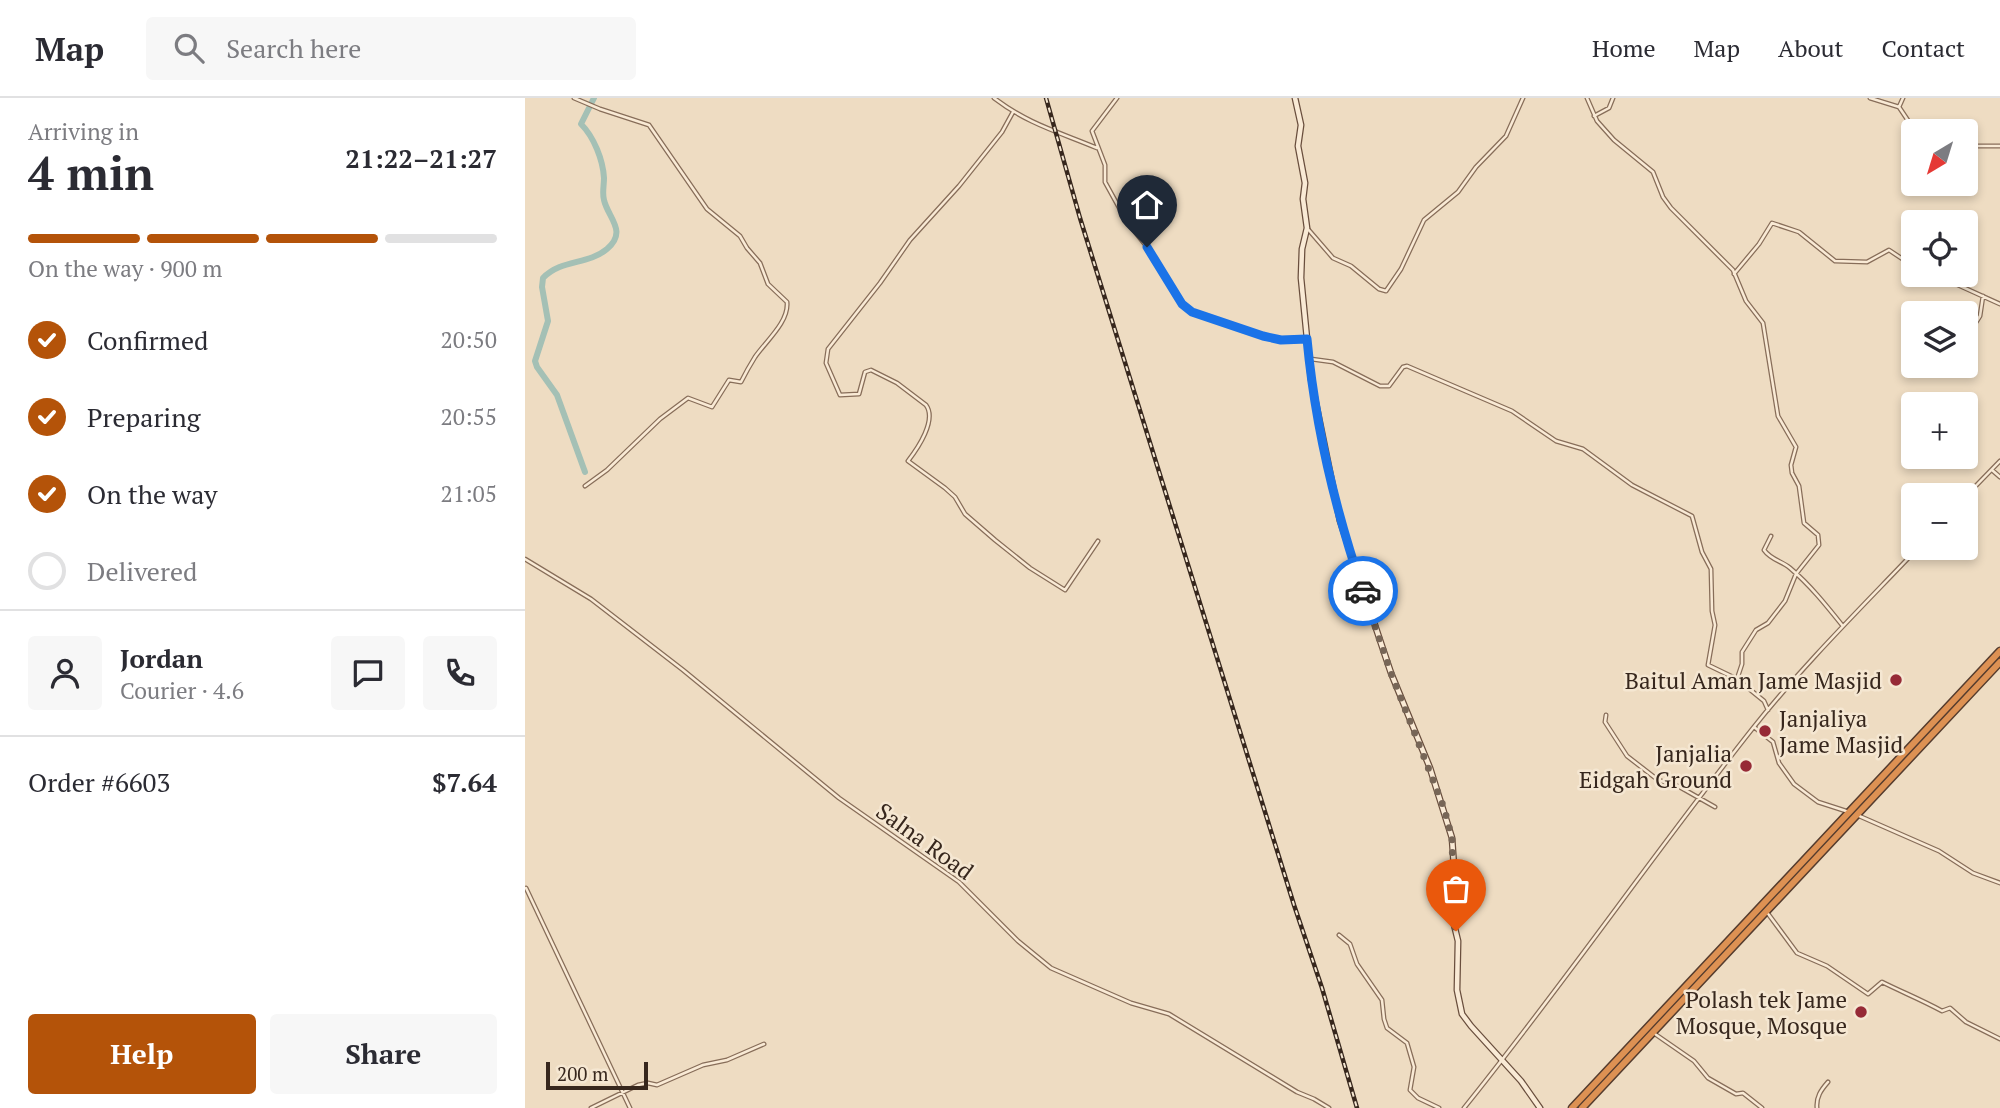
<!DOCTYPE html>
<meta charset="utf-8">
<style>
body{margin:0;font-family:"PT Serif",serif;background:#f7f7f7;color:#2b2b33;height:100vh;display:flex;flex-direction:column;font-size:26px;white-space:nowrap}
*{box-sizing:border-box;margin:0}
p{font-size:23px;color:#7c7c81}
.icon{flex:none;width:38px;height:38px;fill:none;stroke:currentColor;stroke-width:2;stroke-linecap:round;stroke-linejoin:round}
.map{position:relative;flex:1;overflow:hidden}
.side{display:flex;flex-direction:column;background:#fff;width:525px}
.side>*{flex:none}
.needle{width:46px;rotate:218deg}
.tools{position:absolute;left:1376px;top:21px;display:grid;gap:14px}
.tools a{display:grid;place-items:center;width:77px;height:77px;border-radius:7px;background:#fff;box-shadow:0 4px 10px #0003;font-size:35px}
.scale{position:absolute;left:21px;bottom:18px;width:102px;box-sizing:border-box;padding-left:7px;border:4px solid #37271d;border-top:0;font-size:19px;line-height:24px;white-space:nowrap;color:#37271d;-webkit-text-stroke:5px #f5e7d2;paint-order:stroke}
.pin{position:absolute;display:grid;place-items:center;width:60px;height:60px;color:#fff;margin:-72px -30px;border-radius:50% 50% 50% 0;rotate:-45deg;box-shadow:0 0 7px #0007}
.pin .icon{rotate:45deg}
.courier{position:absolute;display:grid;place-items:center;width:70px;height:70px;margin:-35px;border:5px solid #1a73e8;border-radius:50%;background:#fff;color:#222;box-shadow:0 2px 9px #0007}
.summary em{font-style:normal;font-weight:700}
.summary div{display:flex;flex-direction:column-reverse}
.summary{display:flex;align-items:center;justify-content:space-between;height:119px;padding:0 28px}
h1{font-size:46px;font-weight:700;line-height:52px}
.bar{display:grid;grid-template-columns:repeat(4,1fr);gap:10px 7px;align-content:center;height:84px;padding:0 28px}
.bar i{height:9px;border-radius:5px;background:#e1e1e2}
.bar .active{background:#b45309}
.bar p{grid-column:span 4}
.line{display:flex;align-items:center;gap:18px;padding:0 28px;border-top:2px solid #e1e1e2}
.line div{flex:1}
.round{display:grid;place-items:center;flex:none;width:74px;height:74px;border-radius:7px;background:#f7f7f7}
ol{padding:0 28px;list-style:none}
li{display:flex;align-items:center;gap:21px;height:77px}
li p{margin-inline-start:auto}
li .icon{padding:7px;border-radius:50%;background:#b45309;color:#fff;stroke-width:4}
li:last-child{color:#7c7c81}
li i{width:38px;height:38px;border:4px solid #e1e1e2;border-radius:50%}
.button{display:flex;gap:14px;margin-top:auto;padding:14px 28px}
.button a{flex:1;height:80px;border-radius:7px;background:#b45309;color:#fff;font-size:28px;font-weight:700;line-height:80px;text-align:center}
.button a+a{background:#f7f7f7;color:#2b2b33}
header{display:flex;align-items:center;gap:42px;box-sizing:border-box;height:98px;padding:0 35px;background:#fff;border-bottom:2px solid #e1e1e2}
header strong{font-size:33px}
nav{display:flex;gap:38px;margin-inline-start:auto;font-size:24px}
.search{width:490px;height:63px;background:#f7f7f7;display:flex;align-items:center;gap:18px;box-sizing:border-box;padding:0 24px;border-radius:7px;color:#7c7c81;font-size:26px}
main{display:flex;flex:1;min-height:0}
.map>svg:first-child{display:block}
</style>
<header>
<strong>Map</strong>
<div class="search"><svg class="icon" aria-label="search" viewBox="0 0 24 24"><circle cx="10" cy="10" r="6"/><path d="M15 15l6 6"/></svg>Search here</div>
<nav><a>Home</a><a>Map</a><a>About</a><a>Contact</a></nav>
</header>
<main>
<section class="side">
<div class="summary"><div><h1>4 min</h1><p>Arriving in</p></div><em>21:22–21:27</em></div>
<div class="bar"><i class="active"></i><i class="active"></i><i class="active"></i><i></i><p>On the way · 900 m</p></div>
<ol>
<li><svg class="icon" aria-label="check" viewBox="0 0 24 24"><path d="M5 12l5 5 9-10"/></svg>Confirmed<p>20:50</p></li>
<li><svg class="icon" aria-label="check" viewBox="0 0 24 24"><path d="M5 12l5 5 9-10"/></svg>Preparing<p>20:55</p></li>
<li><svg class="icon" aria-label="check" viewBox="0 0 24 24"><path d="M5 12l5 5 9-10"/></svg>On the way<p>21:05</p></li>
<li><i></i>Delivered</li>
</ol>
<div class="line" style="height:126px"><a class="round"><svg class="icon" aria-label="person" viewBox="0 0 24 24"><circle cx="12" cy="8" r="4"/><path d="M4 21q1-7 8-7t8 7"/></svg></a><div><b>Jordan</b><p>Courier · 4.6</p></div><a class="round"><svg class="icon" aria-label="chat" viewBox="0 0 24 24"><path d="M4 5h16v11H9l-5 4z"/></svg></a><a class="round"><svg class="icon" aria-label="phone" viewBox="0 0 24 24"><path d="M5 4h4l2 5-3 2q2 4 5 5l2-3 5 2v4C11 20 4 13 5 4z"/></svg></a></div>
<div class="line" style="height:91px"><div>Order #6603</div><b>$7.64</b></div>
<div class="button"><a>Help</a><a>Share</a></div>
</section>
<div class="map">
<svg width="1475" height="1010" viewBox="0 0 1475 1010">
<rect width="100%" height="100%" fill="#eedcc2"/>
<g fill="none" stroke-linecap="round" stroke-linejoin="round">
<path stroke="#a4c0b5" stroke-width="6" d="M60,374l-28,-77 -20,-28 -2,-6 13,-40 -6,-34 1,-9c18,-19 45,-13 64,-29 21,-18 1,-31 -3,-49 -2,-7 0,-14 0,-22 -1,-18 -10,-41 -23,-54l13,-26"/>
<defs>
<path id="street" d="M49,0l26,11 49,16 58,84 33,27 7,12 13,15 8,21 19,18c2,20 -21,39 -32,55 -5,8 -10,17 -14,25l-12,-2 -17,27 -24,-9 -28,21 -53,51 -22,16
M469,0c34,26 65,34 103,50
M592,0l-25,33 13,34v17l22,40 20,25 35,57 10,8 71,24 18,3h26
M1062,0l10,23 17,19 39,32 10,25 8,11 62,62 13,31 17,22 15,93 18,31 -5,18 1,8 7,13 5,37 14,12 1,10 -23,29 -11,27 -17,22 -12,7 -14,22v12l-5,15 27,22 4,9
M1345,0l29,9 16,24
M1374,9l4,-9
M488,14l-11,20 -43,54 -49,54 -30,43 -52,66 -2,14 14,32 19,-1 6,-22 6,-2 26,13 29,22c11,15 -8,43 -18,56l37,27 10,9 10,17 30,26 35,28 35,22 33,-49
M1069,18l15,-8 4,-10
M1440,48h35
M782,130l26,30 18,8 28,23 7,2 15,-22 23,-49 34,-28 18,-25 30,-31 17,-38
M1209,176l25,-30 13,-21 27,9 36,29 32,1 22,-12 24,16
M1411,177l64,29
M1440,242l15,-24 3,-20
M786,261l22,3 47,24h9l14,-19 4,-1 105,45 44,30 27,8 49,36 60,31 10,36 9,17 1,42 3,14 -7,40 29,14
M1467,372l8,7
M1440,399l35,-36
M1246,438l-7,14c7,10 18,11 26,18 20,17 36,37 52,57
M0,461l66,40 92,71 156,128 120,84 59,59 33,27 80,35 38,11 128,78 17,7 15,9
M1081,617l-1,7 22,34 31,24 20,6 37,21
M1229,629l19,15 6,21 15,21 24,18 31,10
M1332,717l82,36 34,22 27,10
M1,790l104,220
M1241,813l31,42 30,13 41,28 14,-12c20,10 40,18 60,29l8,-3 16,14 34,17
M814,837l11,9 7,20 25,36 2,19 3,9 20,15 7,24 -4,23 8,8 21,10
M1130,936l39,27 14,17 28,16 7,-1 19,15
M66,1010l47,-23 10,-2 9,2 46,-20 24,-5 37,-16
M939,1010c100,-124 190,-255 289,-380 51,-64 109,-121 165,-180
M1292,1010c-1,-11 4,-18 11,-26"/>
<path id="secondary" d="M770,0l6,27 -3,21 7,37 -2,16 4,29 -5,21 -1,29 10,101 29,142 51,152 39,95 22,70 2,29 -4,41 8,33 -1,49 5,24 9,12 50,55 19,27"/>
<path id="highway" d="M1047,1010l428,-457
M1057,1010l418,-446"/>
</defs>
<use href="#street" stroke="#876d59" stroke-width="5"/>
<use href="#secondary" stroke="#694e3d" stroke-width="7"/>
<use href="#highway" stroke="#553c2e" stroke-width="9"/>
<use href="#street" stroke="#f9ead5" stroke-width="2.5"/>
<use href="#secondary" stroke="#f9ead5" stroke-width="4.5"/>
<use href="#highway" stroke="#dd9153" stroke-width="6"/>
<defs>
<path id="rail" d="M521,0l34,120 214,687 28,83 35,120"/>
</defs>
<use href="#rail" stroke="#37271d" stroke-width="4.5"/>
<use href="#rail" stroke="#f5e7d2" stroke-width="2" stroke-dasharray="5" stroke-linecap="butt"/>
</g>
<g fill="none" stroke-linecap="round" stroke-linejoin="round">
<path stroke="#776657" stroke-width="7" stroke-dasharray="0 12.6" d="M838,493l28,82 53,135 8,30 1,40 -3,15v15l6,23"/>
<path stroke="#1a73e8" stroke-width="9" d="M622,149l35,57 10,8 71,24 18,4 26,-1c8,86 28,170 56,252"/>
</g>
<g fill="#962a36" stroke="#f5e7d2" stroke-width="2.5">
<circle cx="1371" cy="582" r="7"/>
<circle cx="1240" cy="633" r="7"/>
<circle cx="1221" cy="668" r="7"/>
<circle cx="1336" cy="914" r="7"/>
</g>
<g text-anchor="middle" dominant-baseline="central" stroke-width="5" stroke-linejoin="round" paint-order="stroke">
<g font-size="23" fill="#37271d" stroke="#f5e7d2" text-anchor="end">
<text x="1357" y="582">Baitul Aman Jame Masjid</text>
<text x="1254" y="620" text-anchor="start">Janjaliya<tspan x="1254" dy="26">Jame Masjid</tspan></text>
<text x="1207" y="655">Janjalia<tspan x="1207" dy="26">Eidgah Ground</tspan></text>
<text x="1322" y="901">Polash tek Jame<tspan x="1322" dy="26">Mosque, Mosque</tspan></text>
</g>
<g font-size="23" fill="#37271d" stroke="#f5e7d2">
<text transform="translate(400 743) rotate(36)">Salna Road</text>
</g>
</g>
</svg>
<div class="tools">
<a><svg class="needle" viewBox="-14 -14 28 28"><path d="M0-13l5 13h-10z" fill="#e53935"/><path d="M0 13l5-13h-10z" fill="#7c7c81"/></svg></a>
<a><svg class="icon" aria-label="locate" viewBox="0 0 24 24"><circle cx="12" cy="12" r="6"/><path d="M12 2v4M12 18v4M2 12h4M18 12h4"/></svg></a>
<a><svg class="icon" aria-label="layers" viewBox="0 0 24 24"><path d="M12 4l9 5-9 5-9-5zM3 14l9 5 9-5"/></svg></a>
<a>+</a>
<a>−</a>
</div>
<div class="scale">200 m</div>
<div class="pin" style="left:931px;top:833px;background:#ea580c"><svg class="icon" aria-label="bag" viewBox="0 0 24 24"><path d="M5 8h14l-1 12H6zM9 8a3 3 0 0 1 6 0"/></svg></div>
<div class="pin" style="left:622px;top:149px;background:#1f2937"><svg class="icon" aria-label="home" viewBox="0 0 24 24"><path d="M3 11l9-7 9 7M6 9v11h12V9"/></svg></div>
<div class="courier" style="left:838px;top:493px"><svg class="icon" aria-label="car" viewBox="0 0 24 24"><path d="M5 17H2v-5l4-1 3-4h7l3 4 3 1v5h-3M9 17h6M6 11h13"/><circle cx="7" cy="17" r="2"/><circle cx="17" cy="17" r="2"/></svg></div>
</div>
</main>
